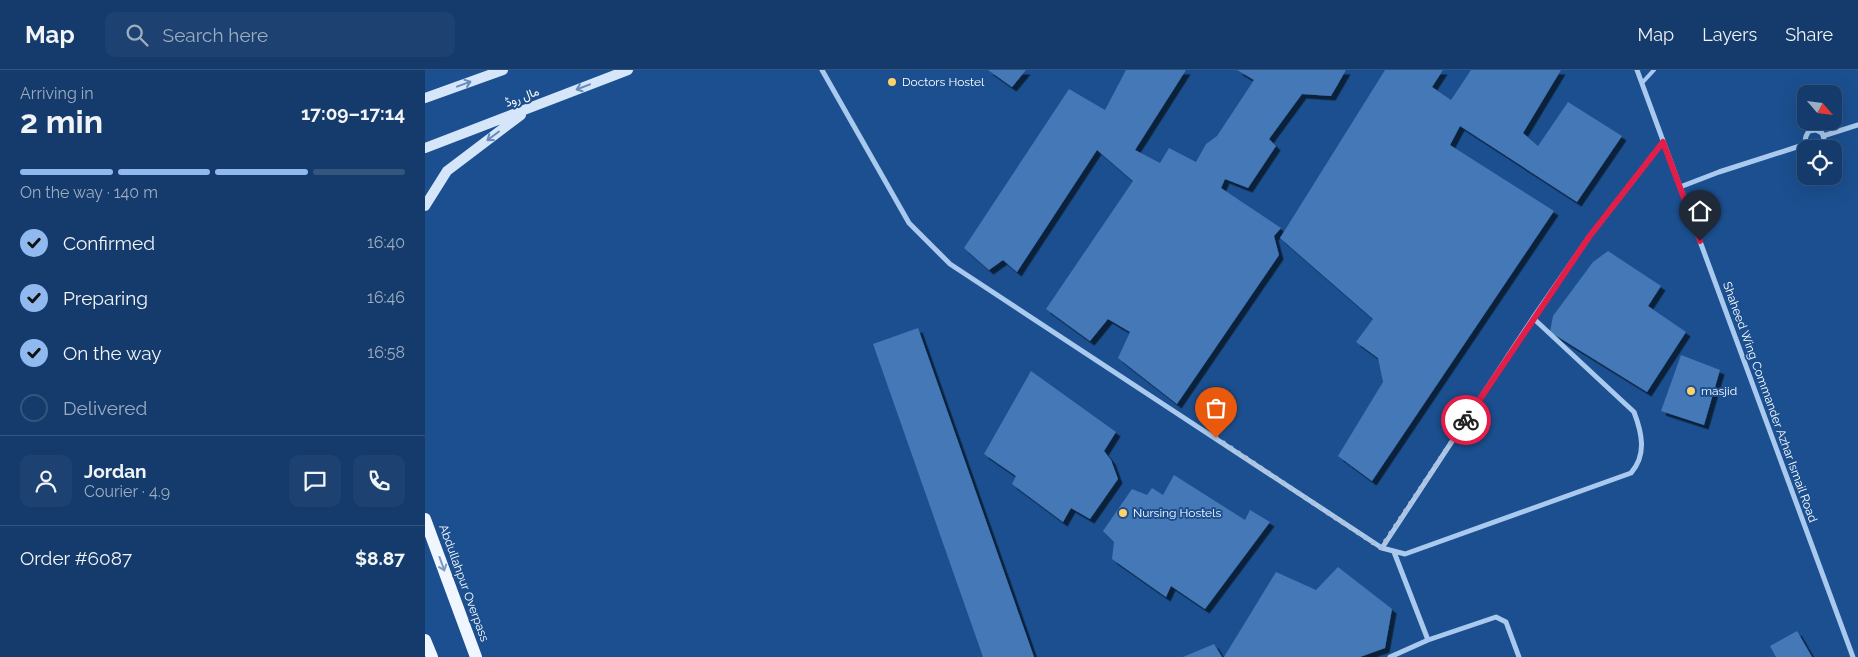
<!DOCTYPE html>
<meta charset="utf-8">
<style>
body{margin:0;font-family:Raleway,Vazirmatn,sans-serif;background:#1d4271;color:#f1f3f6;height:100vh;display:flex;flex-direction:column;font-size:19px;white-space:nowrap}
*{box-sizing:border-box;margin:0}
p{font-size:16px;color:#9dadc1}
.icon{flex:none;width:28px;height:28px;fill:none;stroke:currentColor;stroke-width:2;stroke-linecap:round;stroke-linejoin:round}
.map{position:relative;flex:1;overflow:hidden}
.panel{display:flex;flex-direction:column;background:#143b6b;width:425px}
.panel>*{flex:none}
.needle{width:32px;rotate:118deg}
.controls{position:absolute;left:1372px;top:15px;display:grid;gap:10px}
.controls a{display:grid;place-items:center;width:45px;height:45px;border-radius:10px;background:#143b6b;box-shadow:0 5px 20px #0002,0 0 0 1px #33557e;font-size:25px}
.pin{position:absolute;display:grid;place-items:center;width:42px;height:42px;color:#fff;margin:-51px -21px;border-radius:50% 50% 50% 0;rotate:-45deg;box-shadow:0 0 5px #0007}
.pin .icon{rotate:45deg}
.courier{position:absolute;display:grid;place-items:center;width:50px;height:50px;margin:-25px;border:4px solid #e11d48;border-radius:50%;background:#fff;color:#222;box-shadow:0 1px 6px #0007}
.summary em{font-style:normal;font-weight:700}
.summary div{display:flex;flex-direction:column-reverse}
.summary{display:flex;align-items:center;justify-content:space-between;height:85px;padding:0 20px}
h1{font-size:32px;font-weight:700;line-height:38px}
.bar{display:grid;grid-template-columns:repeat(4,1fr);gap:8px 5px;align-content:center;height:60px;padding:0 20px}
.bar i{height:6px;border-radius:4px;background:#33557e}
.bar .selected{background:#90b9f0}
.bar p{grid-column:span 4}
.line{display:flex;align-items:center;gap:12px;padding:0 20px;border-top:1px solid #33557e}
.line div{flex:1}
.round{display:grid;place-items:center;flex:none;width:52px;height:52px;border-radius:10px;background:#1d4271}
ol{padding:0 20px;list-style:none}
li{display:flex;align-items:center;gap:15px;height:55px}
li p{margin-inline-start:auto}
li .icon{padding:5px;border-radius:50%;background:#90b9f0;color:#111;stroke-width:4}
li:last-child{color:#9dadc1}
li i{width:28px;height:28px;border:2px solid #33557e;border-radius:50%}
header{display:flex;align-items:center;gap:30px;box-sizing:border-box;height:70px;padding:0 25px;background:#143b6b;border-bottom:1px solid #33557e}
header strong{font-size:24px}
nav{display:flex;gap:28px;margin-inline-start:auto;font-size:18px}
.search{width:350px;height:45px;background:#1d4271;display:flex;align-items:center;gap:12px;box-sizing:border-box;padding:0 18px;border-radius:10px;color:#9dadc1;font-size:19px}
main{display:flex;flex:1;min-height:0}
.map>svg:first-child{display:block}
</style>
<header>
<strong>Map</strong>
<div class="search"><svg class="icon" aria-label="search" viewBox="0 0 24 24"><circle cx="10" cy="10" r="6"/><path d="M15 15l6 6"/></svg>Search here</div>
<nav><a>Map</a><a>Layers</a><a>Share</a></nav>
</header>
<main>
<section class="panel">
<div class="summary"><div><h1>2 min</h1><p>Arriving in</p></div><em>17:09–17:14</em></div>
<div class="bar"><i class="selected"></i><i class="selected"></i><i class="selected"></i><i></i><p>On the way · 140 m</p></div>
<ol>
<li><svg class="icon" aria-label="check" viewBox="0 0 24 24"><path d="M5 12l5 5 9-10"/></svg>Confirmed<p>16:40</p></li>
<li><svg class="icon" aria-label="check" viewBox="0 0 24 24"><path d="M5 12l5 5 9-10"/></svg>Preparing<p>16:46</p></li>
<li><svg class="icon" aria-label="check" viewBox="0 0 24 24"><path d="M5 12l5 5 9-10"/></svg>On the way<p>16:58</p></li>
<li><i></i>Delivered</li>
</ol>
<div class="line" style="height:90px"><a class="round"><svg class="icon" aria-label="person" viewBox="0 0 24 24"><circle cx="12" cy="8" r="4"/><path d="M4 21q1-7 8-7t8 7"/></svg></a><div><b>Jordan</b><p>Courier · 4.9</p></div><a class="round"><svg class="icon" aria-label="chat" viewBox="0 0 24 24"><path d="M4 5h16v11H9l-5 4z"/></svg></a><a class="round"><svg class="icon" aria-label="phone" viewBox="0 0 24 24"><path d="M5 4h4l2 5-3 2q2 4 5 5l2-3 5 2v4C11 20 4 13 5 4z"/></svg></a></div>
<div class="line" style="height:65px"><div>Order #6087</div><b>$8.87</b></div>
</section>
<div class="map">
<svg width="1433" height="587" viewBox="0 0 1433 587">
<defs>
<filter id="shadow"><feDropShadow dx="4.5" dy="4.5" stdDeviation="0" flood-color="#0009"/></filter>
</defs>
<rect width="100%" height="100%" fill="#1b4f8f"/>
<path fill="#4478b7" filter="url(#shadow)" d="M563,0h38l-14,17z
M701,0h60l-51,80 25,13 9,-15 27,14 10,-18 11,-8 37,-56 -17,-10h109l-15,26 -29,-2 -33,45 7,7 -28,42 -23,-9 -4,9 60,40 -7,8 5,19 -102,149 -59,-46 12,-26 -22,-13 -18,22 -44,-32 87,-128 -36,-31 -80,122 -14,-12 -14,10 -25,-22 105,-159 36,21z
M960,0h58l-11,17 19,13 20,-30h90l-38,63 15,13 30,-44 54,34 -45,66 -117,-76 -10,19 104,66 -182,270 -34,-25 45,-74 -5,-24 -22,-16 17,-23 -93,-81z
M1183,181l53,35 -13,20 38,26 -39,60 -97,-60 3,-16 40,-54z
M493,258l116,329h-51l-110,-313z
M1256,285l39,15 -16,55 -43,-14z
M606,301l85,61 -12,19 7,9 7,19 -28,40 -19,-11 -8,14 -51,-38 4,-8 -32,-22z
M749,405l71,45 5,-10 20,12 -65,87 -34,-23 -5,11 -54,-38 2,-17 -11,-11 29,-42 15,6 5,-7 11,7z
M913,497l54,42 -7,39 -25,9h-136l52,-85 40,18z
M1372,561l15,26h-36l-6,-11z
M789,574l8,13h-39z"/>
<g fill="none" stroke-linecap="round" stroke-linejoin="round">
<path stroke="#a9c9ee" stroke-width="4" d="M1217,13l12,-13"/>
<path stroke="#a9c9ee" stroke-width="5" d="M397,0l87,153 41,41 432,284 151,-230 56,-81 74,-95
M1212,0l216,587
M1398,66l35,-11
M1385,79c-6,-7 -6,-11 -1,-18l7,-1 6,3c3,7 3,11 -4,16
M1255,117l39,-15 87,-28
M957,478l23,6 226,-81c16,-18 11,-40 3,-61l-101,-94
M1003,570l68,-23 10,5 13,35
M965,587l38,-17 -34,-88"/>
<path stroke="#d6e6fa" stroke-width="10" d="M0,28l78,-28
M0,78l203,-78
M0,136l22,-35 74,-56"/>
<path stroke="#f0f6ff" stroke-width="12" d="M0,449l51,138
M0,570l7,17"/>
</g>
<defs><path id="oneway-shaft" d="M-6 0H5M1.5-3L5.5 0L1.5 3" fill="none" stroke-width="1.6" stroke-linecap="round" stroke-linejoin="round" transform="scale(1.25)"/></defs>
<g stroke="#668bba">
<use href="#oneway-shaft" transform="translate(39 14) rotate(-20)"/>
<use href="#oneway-shaft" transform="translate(158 17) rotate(159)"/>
<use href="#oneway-shaft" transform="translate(68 66) rotate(143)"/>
</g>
<use stroke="#7b9ac1" href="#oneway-shaft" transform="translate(17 494) rotate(70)"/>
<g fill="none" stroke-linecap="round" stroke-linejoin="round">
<path stroke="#afc1d8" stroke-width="5" stroke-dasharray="0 9" d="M791,368l165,110 85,-128"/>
<path stroke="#e11d48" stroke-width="6" d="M1041,350l123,-183 74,-95 37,99"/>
</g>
<g fill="#ffd166" stroke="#1b4f8f" stroke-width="2">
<circle cx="467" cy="12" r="5"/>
<circle cx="1266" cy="321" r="5"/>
<circle cx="698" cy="443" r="5"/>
</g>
<g text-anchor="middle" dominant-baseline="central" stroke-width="4" stroke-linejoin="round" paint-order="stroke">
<g font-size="12" fill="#fff" stroke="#1b4f8f" text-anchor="start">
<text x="477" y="12">Doctors Hostel</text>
<text x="1276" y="321">masjid</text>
<text x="708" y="443">Nursing Hostels</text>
</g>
<g font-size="12" fill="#fff" stroke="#1b4f8f">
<text transform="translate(97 27) rotate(-21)">مال روڈ</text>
<text transform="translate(1345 332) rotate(70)">Shaheed Wing Commander Azhar Ismail Road</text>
<text transform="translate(39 513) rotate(70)">Abdullahpur Overpass</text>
</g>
</g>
</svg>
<div class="controls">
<a><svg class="needle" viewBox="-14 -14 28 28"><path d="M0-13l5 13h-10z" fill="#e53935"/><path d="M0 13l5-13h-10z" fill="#9dadc1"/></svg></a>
<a><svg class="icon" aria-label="locate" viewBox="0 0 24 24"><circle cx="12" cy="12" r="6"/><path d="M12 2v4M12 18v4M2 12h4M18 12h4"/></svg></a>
</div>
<div class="pin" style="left:791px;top:368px;background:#ea580c"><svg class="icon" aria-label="bag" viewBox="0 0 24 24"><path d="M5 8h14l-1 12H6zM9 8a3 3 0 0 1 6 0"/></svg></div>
<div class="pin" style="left:1275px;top:171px;background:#1f2937"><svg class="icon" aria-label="home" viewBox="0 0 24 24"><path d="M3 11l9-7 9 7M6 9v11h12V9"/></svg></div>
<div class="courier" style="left:1041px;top:350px"><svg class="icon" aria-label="bike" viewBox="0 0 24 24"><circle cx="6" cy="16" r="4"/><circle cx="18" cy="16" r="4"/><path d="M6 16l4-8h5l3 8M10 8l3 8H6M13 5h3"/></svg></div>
</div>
</main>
